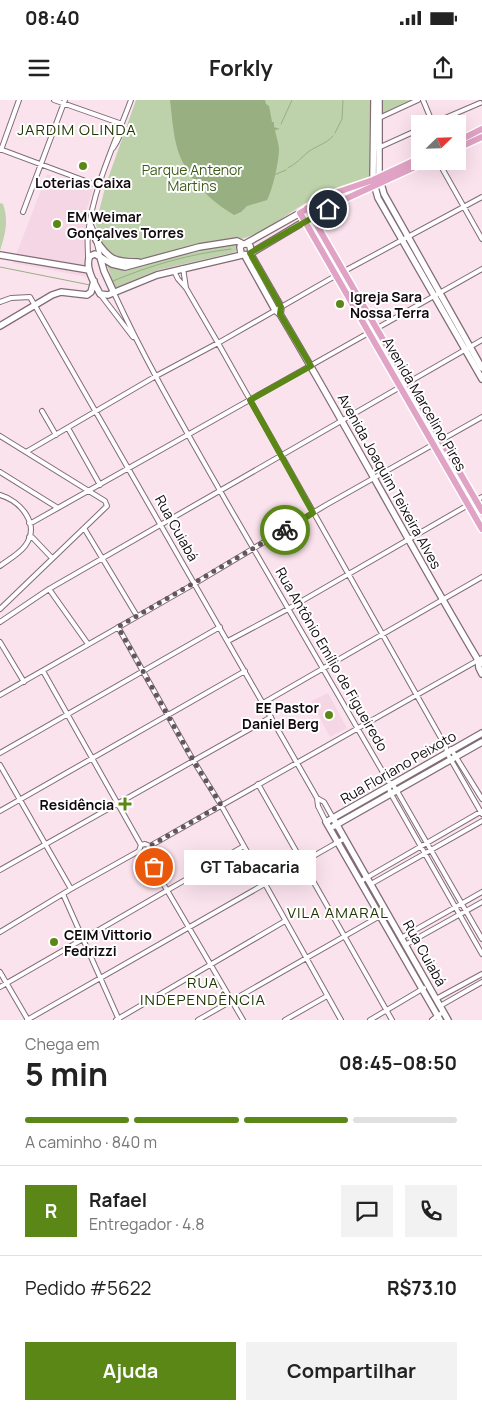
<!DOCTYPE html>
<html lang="pt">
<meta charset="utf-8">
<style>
body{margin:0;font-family:Manrope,sans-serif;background:#f2f2f2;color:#222;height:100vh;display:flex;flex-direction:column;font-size:19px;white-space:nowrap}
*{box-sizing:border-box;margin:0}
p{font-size:16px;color:#767676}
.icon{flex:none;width:28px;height:28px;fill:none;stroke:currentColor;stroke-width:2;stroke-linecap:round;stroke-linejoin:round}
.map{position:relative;height:920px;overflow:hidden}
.drawer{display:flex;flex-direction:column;background:#fff;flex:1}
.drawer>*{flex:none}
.needle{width:32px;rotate:67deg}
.tools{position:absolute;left:411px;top:15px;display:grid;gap:10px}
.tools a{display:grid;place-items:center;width:55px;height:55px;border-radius:0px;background:#fff;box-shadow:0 5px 20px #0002;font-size:25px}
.pin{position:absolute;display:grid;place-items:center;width:42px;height:42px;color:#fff;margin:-21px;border:2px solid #fff;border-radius:50%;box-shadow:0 1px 5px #0007}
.courier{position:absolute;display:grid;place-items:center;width:50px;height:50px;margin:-25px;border:4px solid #5b8717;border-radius:50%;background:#fff;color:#222;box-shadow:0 1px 6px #0007}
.bubble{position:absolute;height:35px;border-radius:0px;background:#fff;box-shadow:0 5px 20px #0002;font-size:16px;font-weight:700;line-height:35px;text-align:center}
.head em{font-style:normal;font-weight:700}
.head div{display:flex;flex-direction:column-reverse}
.head{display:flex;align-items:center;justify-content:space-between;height:85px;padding:0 25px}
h1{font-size:32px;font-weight:700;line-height:38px}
.bar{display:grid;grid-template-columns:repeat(4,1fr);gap:8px 5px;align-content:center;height:60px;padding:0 25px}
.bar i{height:6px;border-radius:4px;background:#e0e0e0}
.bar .active{background:#5b8717}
.bar p{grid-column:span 4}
.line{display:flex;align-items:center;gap:12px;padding:0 25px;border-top:1px solid #e0e0e0}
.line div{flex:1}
.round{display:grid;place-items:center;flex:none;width:52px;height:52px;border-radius:0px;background:#f2f2f2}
.button{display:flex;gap:10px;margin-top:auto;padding:10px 25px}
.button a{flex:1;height:58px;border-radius:0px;background:#5b8717;color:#fff;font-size:20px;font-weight:700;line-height:58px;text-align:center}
.button a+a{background:#f2f2f2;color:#222}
.status{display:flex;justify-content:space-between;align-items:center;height:35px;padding:0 25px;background:#fff;direction:ltr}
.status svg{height:14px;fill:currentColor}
header{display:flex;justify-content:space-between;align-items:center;height:65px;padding:0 25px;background:#fff;font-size:22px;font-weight:700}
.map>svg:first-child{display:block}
</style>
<div class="status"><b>08:40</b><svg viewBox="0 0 49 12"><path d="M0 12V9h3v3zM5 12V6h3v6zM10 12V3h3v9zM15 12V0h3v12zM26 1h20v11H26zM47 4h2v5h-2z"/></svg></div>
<header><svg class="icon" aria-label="menu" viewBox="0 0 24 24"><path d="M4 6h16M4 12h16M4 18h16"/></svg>Forkly<svg class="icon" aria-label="share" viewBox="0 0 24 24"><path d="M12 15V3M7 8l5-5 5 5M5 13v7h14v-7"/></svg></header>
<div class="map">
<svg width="482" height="920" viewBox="0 0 482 920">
<rect width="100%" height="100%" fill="#fbe3ee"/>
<path fill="#f5d6e5" d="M47,74l46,16 -6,18 -1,31 3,17 5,14 -1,8 -80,-15z
M328,593l19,35 -17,9 -19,-36z"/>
<path fill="#bdd1aa" d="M136,0h234l-1,78c-19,9 -39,12 -58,22 -24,13 -46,34 -74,40l2,4 -3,7 -4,2 -74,17 -43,18 -17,-50 -2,-15 10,-39z
M382,0h31l-32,15z
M0,103l3,1c6,17 2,31 -3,47z"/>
<path fill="#98af82" d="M170,0h95l1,4 3,2 3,16h2v5l6,2 -5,1c1,7 4,13 4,20 0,11 -7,42 -12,50l-20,6 -6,6 -7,3c-25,-15 -46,-36 -56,-64 -5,-16 -6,-35 -8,-51z"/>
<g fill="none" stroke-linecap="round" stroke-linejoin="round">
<path stroke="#98af82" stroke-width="1" d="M281,24l11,-24
M335,33l7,-14 1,-19
M288,68c8,-4 13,-10 20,-16 8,-6 18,-8 25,-16
M274,75l12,-5
M254,142l10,-5
M0,167l90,18
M113,181c38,-16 77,-27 118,-32"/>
<defs>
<path id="street" d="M54,0l68,24
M423,0l10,24
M379,18l39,-18
M431,24l49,-21
M113,48c5,-7 9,-14 8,-23
M378,48l42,-19
M0,49l99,37
M1,50l18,-50
M438,61l44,78
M23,112l42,-112
M91,125l3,7 6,24
M88,157c0,-7 -1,-16 0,-23 5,-46 27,-91 43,-134
M183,168l3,20
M174,171l4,8 8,9 32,55 228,404 1,6 35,61
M114,193c33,72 74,141 113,210 54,92 107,185 161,278l5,4 4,6 85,148
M100,194l33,43
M0,202l11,-4 19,-1 287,501 1,8 8,16
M42,311l14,24
M68,328l32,57
M0,336l105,65 2,5 -107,103
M26,352l130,-76 62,-33 119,-68 145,-78
M0,372l58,36
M0,395c21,6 41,30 25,51 -6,8 -17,14 -25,20
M29,423l4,-1 449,-253
M84,428l53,88
M29,437h3l20,21
M49,489l39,55
M0,522l49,-33 433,-249
M118,527l75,133 28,45 120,215
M228,541l60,-32 194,-112
M0,542l24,40
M43,571l98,174
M0,595l194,-111 132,-79 156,-88
M263,603l219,-126
M451,649l31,50
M0,653l220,-126
M0,665l71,124
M258,684l134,236
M388,686l3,8 91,160
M317,698l7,4 9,16
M0,711l245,-140
M141,745l4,-1 5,2 332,-188
M139,751l3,4h6l3,-4 -1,-5
M147,756l96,164
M0,770l271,-153
M361,781l121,-70
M371,784l111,-63
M63,794l56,126
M0,832l71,-43 68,-38 2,-6
M401,838l81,-46
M405,845l77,-43
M0,872l28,48
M0,887l244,-141
M436,899l46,-25
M440,906l42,-24
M27,920l318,-182
M116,920l169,-99
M198,920l182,-104
M285,920l42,-24
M370,920l54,-32
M432,920l11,-8"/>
<path id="secondary" d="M374,0l-1,80 5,18 104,181
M379,0v77l5,17 98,174
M96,140c13,20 19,22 42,22
M245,144l55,-31
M251,152l-1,-6 -3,-2h-4l-3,3 1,7 7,1 57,-34
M250,153l31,54 -1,7
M0,155l89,15
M242,155l-85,20 -49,20 -8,-1c-5,-10 -16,-27 -10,-38l5,-2 17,10 13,3 74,-20 38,-6 6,3
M245,156l30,54 5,4c68,114 130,232 198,346l4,3
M100,157l4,14 10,22
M0,226l52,-31 9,-3 26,3 4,-3 3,-11
M478,560l1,8 3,6
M333,718l115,202
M334,726l148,-84
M440,920l-114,-198 156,-89"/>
<path id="primary" d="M458,41l24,-12
M458,48l24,-11
M420,58l-47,22 -41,14 -32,19 182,316
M307,108l175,303
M311,118l30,-17 87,-40"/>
</defs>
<use href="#street" stroke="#816c76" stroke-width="6"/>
<use href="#secondary" stroke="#816c76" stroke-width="8"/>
<use href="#primary" stroke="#fff" stroke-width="9"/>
<use href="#street" stroke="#fff" stroke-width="4"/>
<use href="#secondary" stroke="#fff" stroke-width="5.5"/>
<use href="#primary" stroke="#e1a3c5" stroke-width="6"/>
</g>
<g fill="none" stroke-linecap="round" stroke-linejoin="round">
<path stroke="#63555c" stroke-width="5" stroke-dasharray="0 9" d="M154,767l-7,-11 4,-5 -1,-5 71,-41 -28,-45 -75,-133 167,-97"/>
<path stroke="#5b8717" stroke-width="6" d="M285,430l28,-17 -63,-113 61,-34 -31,-52 1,-7 -31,-54 78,-44"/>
</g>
<g fill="#5b8717" stroke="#fff" stroke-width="2">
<circle cx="83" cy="66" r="5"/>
<circle cx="57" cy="124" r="5"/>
<circle cx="340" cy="204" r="5"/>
<circle cx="329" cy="615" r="5"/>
<path d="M122.5 696.5h5v5h5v5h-5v5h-5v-5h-5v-5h5z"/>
<circle cx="54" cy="842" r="5"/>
</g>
<g text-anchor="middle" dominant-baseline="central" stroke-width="4" stroke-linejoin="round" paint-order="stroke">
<g font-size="14" fill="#3f5b1a" stroke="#fff">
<text x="192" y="69">Parque Antenor<tspan x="192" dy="16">Martins</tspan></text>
</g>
<g font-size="14" font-weight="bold" fill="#11090d" stroke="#fff" text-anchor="start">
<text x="83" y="82" text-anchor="middle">Loterias Caixa</text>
<text x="67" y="116">EM Weimar<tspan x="67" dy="16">Gonçalves Torres</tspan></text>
<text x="350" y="196">Igreja Sara<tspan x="350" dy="16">Nossa Terra</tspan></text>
<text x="319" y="607" text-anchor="end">EE Pastor<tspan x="319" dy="16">Daniel Berg</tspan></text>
<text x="114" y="704" text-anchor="end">Residência</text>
<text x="64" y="834">CEIM Vittorio<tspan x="64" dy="16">Fedrizzi</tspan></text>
</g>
<g font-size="14" fill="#11090d" stroke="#fff">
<text transform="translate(425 304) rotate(60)">Avenida Marcelino Pires</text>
<text transform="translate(390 381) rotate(61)">Avenida Joaquim Teixeira Alves</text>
<text transform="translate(177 428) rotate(61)">Rua Cuiabá</text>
<text transform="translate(332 559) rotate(60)">Rua Antônio Emílio de Figueiredo</text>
<text transform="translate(398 667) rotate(-30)">Rua Floriano Peixoto</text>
<text transform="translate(425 853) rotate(61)">Rua Cuiabá</text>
</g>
<g font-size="15" letter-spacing="1" fill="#223703" stroke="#fff">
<text x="77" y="29">JARDIM OLINDA</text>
<text x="338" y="812">VILA AMARAL</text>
<text x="203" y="882">RUA<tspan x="203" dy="17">INDEPENDÊNCIA</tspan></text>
</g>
</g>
</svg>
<div class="tools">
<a><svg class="needle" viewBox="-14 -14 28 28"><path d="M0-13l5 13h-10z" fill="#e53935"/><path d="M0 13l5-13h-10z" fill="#767676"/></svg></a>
</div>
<div class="pin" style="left:154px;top:767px;background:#ea580c"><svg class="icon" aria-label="bag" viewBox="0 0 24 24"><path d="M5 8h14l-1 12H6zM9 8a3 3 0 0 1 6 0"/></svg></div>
<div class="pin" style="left:328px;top:109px;background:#1f2937"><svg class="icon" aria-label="home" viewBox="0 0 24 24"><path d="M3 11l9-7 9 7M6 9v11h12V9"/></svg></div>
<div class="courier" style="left:285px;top:430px"><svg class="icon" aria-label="bike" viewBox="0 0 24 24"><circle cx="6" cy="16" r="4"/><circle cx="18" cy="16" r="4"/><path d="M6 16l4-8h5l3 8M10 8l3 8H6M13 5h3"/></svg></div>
<div class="bubble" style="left:184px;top:750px;width:132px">GT Tabacaria</div>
</div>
<section class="drawer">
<div class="head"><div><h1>5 min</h1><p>Chega em</p></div><em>08:45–08:50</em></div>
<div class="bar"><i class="active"></i><i class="active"></i><i class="active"></i><i></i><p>A caminho · 840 m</p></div>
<div class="line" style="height:90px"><b class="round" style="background:#5b8717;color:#fff">R</b><div><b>Rafael</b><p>Entregador · 4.8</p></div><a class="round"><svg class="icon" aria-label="chat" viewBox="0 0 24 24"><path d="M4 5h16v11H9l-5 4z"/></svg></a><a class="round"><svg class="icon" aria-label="phone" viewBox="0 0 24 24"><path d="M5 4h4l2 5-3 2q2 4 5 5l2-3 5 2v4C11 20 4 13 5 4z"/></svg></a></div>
<div class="line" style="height:65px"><div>Pedido #5622</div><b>R$73.10</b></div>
<div class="button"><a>Ajuda</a><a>Compartilhar</a></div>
</section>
